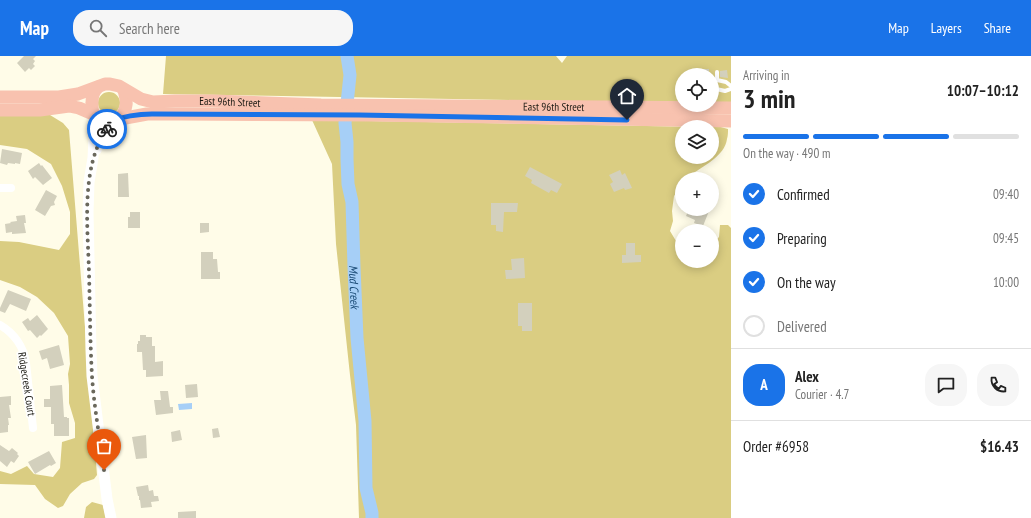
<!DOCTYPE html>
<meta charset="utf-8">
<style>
body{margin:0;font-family:"PT Sans Narrow",sans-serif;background:#f6f6f6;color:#222;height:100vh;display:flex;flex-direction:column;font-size:15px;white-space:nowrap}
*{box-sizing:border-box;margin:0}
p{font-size:13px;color:#767676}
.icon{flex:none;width:22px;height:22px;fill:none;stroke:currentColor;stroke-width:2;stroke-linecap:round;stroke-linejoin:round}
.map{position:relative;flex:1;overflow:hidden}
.panel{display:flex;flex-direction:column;background:#fff;width:300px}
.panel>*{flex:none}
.fabs{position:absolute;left:675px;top:12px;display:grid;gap:8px}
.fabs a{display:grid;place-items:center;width:44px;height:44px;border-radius:50%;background:#fff;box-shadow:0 2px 10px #0003;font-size:20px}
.pin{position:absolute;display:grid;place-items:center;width:34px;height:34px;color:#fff;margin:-41px -17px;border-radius:50% 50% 50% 0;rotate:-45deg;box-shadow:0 0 4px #0007}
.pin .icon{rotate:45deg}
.courier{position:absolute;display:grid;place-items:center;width:40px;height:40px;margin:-20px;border:3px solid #1a73e8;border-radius:50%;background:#fff;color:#222;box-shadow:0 1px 5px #0007}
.overview em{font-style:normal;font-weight:700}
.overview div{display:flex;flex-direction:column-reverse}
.overview{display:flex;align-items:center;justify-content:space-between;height:68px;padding:0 12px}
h1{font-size:26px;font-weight:700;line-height:30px}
.bar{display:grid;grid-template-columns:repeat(4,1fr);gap:6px 4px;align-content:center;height:48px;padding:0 12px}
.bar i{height:5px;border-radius:3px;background:#e0e0e0}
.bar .on{background:#1a73e8}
.bar p{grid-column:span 4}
.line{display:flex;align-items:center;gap:10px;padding:0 12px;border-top:1px solid #e0e0e0}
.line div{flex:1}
.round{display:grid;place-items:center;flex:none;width:42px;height:42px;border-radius:16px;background:#f6f6f6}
ol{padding:0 12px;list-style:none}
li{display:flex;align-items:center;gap:12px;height:44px}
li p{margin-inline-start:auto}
li .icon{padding:4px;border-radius:50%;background:#1a73e8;color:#fff;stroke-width:4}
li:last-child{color:#767676}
li i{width:22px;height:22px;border:2px solid #e0e0e0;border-radius:50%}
header{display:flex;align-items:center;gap:24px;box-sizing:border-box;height:56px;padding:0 20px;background:#1a73e8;color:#fff}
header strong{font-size:19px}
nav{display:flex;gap:22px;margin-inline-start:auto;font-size:14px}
.search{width:280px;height:36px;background:#f6f6f6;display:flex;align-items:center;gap:10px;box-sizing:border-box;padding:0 14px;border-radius:16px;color:#767676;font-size:15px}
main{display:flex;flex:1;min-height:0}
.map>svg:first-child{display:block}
</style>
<header>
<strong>Map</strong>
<div class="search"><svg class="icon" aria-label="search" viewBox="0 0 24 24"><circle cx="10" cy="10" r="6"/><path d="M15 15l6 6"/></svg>Search here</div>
<nav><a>Map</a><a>Layers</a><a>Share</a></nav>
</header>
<main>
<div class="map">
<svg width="731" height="462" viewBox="0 0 731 462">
<rect width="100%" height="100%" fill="#fffce8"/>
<path fill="#dacd82" d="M166,0h390l6,7 5,-7h164v48h-19v-29h-30v28l-519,-9z
M98 47a11 11 0 1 1 22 0a11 11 0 1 1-22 0Z
M0,59h50l13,8 6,7 28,345 -3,4 -12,4 -12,11 -7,12 -5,2 -13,-9 -10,-14 -35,-1v-13l11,3 16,-8 7,8 19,3 7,-9 2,-26 13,-4v-15l-6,-20v-18l-1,-11 2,-10 -2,-28 -14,-23 -17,-16 -17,-10 -20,-7v-39l19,1 40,8 11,-16v-22l-8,-26 -11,-22 -24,-15 -27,-4z
M312,64l390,7h-20v30h30v-30l5,-1 11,3c0,3 0,7 -1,10 -2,17 -25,28 -38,37l-3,3h-4v5l-8,12 -2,15 1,10 -3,10 6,10 6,5v15h30v-19l1,1 6,-6 1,-12h8l3,3v290h-372l-3,-93 -6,-50 -14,-131 -4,-80z
M92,446l11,3 3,13h-22l2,-11z"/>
<path fill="#a6cff7" d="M192,347v6l-13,1 -1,-6z"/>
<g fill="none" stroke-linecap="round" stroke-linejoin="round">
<path stroke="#a6cff7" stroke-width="13" id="s1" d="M347,0l3,19 -5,48 2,19v17l1,25 4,18 2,65 3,71 8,83 1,67 6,25v5"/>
</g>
<path fill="#d3d0bd" d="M24,0h12l-3,3 2,2 -2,3 2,2 -4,4 -2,-2 -4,4 -8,-9z
M691,13h18v6h-18z
M727,14l1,8 -8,-1v-6z
M2,93l20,4 -2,11 -5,-1v1l-7,-1 -1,2 -7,-2z
M39,107l2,3 1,-1 10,13 -9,7 -8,-8 -2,2 -5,-8z
M530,111l32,17 -5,9 -6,-3 -2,3 -18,-10 1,-3 -7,-4z
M620,114l2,5 3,-2 7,15 -7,2 -1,-2 -10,4 -4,-8 3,-2 -4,-7z
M128,117l1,24h-11v-23z
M46,134l11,6 -3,6 1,3 -4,1 -6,10 -10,-6z
M491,147h27l-1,9h-13l-1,20 -7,-1v-6h-5z
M689,153h13l7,2 -6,15 -9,-3 1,-3 -9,-4z
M130,156h10v16h-12v-11h2z
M25,159l1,8h-2l2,10 -14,1v-2l-6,1 -1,-9 6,-1 -1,-1 7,-1 -1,-5z
M200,167h9v9l-9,1z
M626,187h9v12h6v7l-19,1v-8h4z
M201,196h12v7h4l1,13h2v7h-19z
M524,202l1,20 -19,1 -1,-9h7l-1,-11z
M8,234l23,9 -5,12 -16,-7 -5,9 -5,-2v-3z
M518,247h14v28h-10v-5h-4z
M37,259l11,14 -7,7 -1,-1 -3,3 -7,-8 -2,1 -6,-9 6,-4 2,3z
M140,279h6v2h6v9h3v16l8,-1v15l-17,1v-7h-3l-1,-18h-5v-8h1v-3h2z
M59,289l5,20 -14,4 -3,-11 -5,2 -3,-9z
M197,328l1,13 -12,1 -1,-13z
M62,329l2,32h3v1h2v18h-15v-12h-3v-17h-7v-8h6v-13z
M160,335h8l2,16h3v6l-17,2 -2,-15h7z
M11,340v9h-2l2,13h-3l1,7h-1v7l-8,1v-36z
M218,372l2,9 -7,1 -1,-9z
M180,374l2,10 -10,2 -1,-10z
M146,379l1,23 -11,1 -4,-22z
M0,389l9,6 3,-3 6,5 -1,1 2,2 -5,7 -3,-2 -4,6 -7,-6z
M49,395l7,12 -5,3 -1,-1 -15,9 -7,-12z
M148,429l1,6 4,-1 1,6h4l1,5 -8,1 1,5 -11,1 -1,-8h-1v-4h-1l-2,-9z
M196,455v7h-18v-6z"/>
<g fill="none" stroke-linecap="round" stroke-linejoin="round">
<path stroke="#fff" stroke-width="4" d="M717,16v8l9,2 5,4
M712,32l13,3 6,-2"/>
<path stroke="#fff" stroke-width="8" d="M0,132h11
M0,269c14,8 24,22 26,38l7,65"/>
<path stroke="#fff" stroke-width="11" d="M95,61l-2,41 -4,24 -1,30 3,138 1,26 15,123 4,19
M96,94l7,-16 8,-11"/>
<g stroke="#f8c2af" stroke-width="13">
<path d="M98,31c-5,5 -6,9 -6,16 -2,25 31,26 34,2 1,-5 -1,-10 -2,-15"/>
<path id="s2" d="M0,41h59l19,-3 27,-10h5l9,2 22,13 12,3 22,-1h38l108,4 410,3"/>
<path d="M0,54h40l29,-4 10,2 14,6"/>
<path d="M120,63l27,-5h34l191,1 359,6"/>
</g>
</g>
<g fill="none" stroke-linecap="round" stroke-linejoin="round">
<path stroke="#6a685c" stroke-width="4" stroke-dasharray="0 7.2" d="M104,414c-4,-31 -10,-63 -12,-94 -2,-34 -2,-68 -3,-103 -1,-44 -9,-106 18,-144"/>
<path stroke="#1a73e8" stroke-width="5" d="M107,73c1,-2 2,-4 4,-6 8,-7 30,-9 41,-9l207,1 268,5"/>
</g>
<g text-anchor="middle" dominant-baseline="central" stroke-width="3.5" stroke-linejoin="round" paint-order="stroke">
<g font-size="11" fill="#191811" stroke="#fff">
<text stroke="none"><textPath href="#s2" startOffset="236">East 96th Street</textPath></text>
<text stroke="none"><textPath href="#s2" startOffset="560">East 96th Street</textPath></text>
<text transform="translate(27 328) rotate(81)">Ridgecreek Court</text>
</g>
<g font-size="12" font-style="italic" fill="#184974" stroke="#fff">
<text stroke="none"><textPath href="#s1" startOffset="232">Mud Creek</textPath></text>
</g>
</g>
</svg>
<div class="fabs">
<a><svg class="icon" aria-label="locate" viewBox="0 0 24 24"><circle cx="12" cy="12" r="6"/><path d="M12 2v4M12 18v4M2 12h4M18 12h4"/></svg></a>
<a><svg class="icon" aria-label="layers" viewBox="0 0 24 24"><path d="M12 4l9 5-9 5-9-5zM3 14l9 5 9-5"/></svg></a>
<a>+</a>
<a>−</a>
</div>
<div class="pin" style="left:104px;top:414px;background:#ea580c"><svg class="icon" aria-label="bag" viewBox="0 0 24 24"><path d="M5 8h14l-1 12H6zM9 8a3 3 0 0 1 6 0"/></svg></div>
<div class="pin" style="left:627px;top:64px;background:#1f2937"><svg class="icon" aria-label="home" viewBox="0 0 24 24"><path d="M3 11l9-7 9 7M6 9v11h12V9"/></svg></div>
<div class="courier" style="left:107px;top:73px"><svg class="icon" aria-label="bike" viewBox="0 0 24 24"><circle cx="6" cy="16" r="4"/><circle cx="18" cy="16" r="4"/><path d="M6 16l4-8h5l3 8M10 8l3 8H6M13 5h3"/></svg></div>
</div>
<section class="panel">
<div class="overview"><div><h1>3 min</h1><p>Arriving in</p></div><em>10:07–10:12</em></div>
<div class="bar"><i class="on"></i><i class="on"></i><i class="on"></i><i></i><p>On the way · 490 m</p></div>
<ol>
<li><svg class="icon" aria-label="check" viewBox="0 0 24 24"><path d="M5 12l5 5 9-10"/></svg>Confirmed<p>09:40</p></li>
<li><svg class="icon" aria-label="check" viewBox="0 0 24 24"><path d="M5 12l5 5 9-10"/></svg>Preparing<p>09:45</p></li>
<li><svg class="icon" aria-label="check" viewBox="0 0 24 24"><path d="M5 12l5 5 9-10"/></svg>On the way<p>10:00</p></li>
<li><i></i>Delivered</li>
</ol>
<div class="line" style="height:72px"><b class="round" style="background:#1a73e8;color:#fff">A</b><div><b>Alex</b><p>Courier · 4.7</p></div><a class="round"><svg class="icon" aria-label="chat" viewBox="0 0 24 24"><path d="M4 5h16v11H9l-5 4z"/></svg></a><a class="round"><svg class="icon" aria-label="phone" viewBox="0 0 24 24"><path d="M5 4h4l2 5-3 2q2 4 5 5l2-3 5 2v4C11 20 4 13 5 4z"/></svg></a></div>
<div class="line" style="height:52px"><div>Order #6958</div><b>$16.43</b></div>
</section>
</main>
